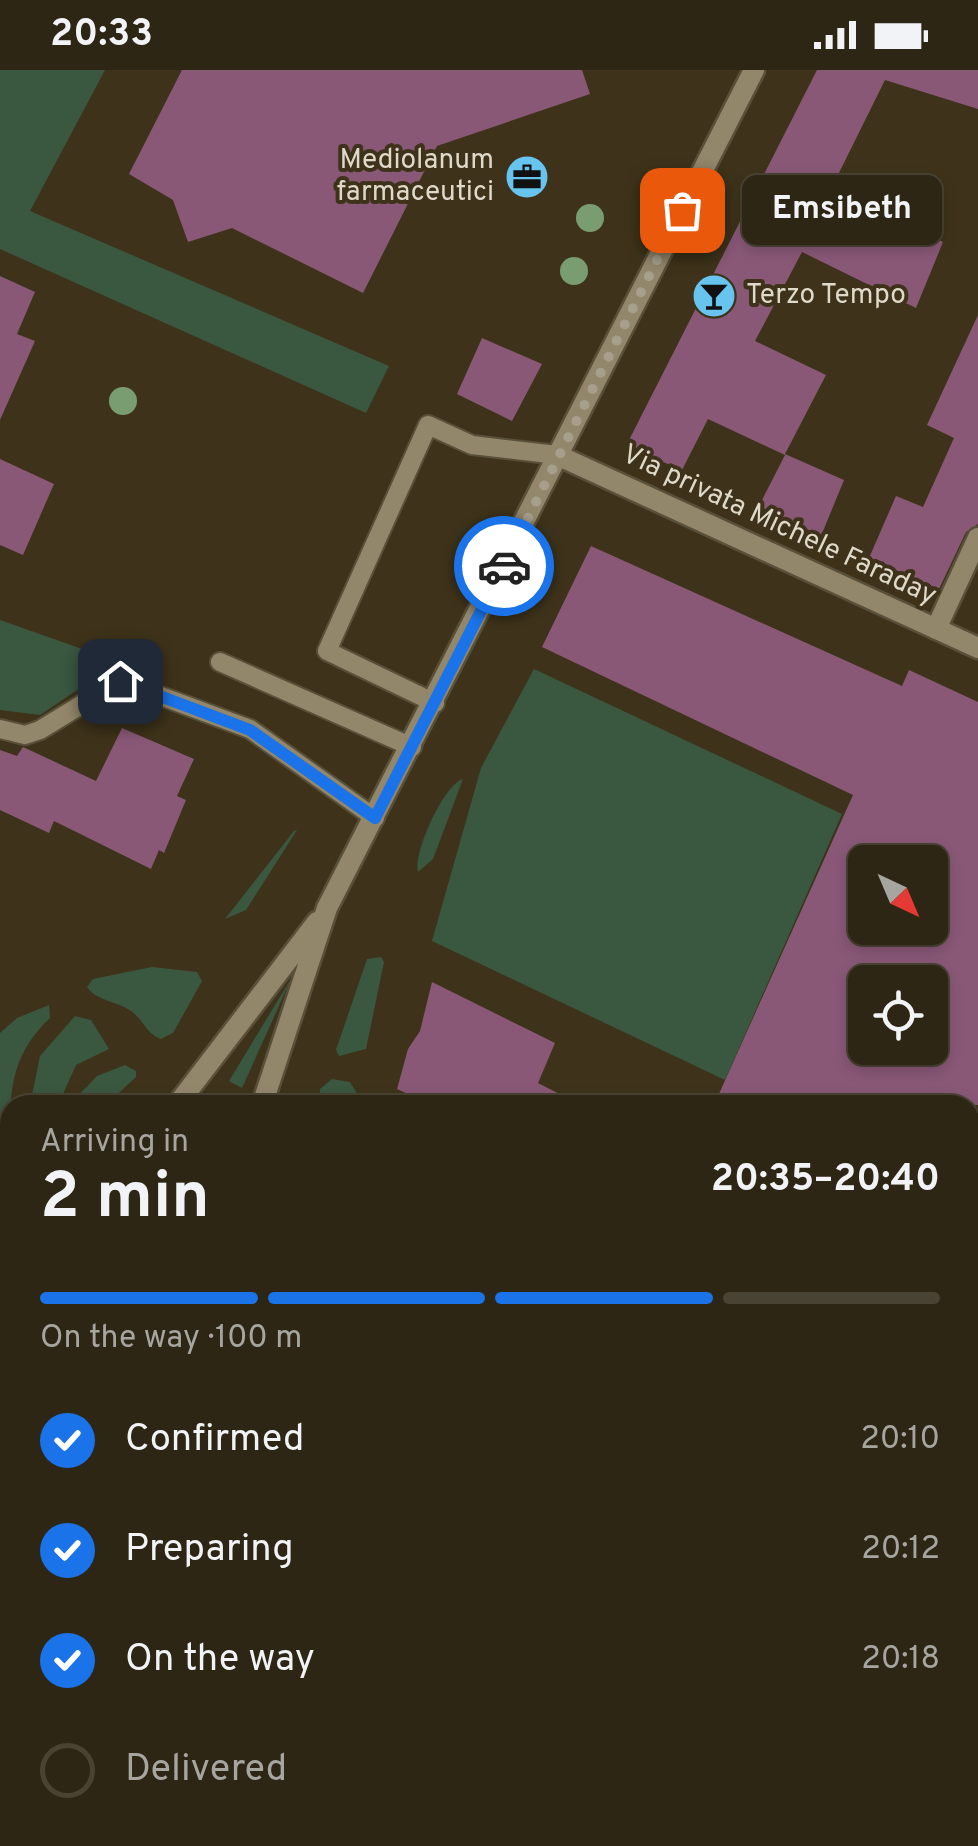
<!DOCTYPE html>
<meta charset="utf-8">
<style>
body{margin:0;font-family:Overpass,sans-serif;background:#3a3222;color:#f1f3f6;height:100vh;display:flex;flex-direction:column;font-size:38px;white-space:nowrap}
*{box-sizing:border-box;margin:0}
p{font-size:32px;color:#a7a5a0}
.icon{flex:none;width:55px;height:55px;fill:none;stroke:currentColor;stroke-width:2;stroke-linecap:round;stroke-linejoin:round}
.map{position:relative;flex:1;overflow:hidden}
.side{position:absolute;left:0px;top:1025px;width:980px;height:752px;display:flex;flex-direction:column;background:#2e2614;border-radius:30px 30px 0 0;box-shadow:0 5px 15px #0003,0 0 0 2px #494334}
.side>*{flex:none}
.needle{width:65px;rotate:136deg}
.controls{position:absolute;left:848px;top:775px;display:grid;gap:20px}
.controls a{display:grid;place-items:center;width:100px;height:100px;border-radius:15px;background:#2e2614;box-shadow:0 5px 15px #0003,0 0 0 2px #494334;font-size:50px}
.pin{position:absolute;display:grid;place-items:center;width:85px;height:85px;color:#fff;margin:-42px;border-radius:20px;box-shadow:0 5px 15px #0006}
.courier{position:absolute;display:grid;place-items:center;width:100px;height:100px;margin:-50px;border:8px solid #1a73e8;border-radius:50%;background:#fff;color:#222;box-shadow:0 2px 12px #0007}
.bubble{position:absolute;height:70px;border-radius:15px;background:#2e2614;box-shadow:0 5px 15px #0003,0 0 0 2px #494334;font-size:32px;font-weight:700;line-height:70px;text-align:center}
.head em{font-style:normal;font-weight:700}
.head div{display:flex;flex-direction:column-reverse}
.head{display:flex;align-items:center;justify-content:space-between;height:170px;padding:0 40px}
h1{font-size:65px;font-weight:700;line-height:75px}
.bar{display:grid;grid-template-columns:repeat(4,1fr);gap:15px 10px;align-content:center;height:120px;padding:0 40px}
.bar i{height:12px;border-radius:8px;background:#494334}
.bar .active{background:#1a73e8}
.bar p{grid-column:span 4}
ol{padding:0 40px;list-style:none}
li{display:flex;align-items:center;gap:30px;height:110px}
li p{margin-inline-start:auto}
li .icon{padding:10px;border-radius:50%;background:#1a73e8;color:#fff;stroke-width:4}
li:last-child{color:#a7a5a0}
li i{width:55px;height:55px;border:5px solid #494334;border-radius:50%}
.status{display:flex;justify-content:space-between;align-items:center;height:70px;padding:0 50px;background:#2e2614;direction:ltr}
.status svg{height:28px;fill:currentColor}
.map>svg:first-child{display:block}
</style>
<div class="status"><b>20:33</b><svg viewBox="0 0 49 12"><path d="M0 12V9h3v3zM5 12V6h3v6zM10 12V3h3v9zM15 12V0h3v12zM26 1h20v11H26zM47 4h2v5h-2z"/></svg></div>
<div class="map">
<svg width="978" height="1776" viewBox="0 0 978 1776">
<rect width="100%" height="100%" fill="#3e331a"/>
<path fill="#3a5740" d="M0,0h105l-75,141 359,155 -23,47 -366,-164z
M0,550l119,42 -79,53 -40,-5z
M534,599l308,145 -117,266 -293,-139 49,-173z
M463,709l-30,80 -15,13c-5,-19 26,-88 45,-93z
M297,760l-51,80 -21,9 69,-88z
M381,887l3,5 -18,87 -27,7 -3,-6 31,-91z
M152,897l45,5 5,9 -29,52 -12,6c-15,-5 -17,-19 -30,-28 -14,-10 -35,-10 -44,-24l6,-8z
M292,907l-50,111 -13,-7z
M49,935l1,13c-36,34 -40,67 -40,110l-10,1v-96l17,-15z
M75,946l16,4 18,29 -33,16 -18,40h-28l10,-49z
M125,995l11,6v6l-27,25 -40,3 28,-29z
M332,1009l18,3 14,23h-37l-7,-5v-11z"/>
<path fill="#895877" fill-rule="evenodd" d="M182,0h400l8,24 -153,52 -74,147 -131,-65 -44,14 -15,-42 -44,-26z
M817,0h161v39l-93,-29 -52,105 110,57 -27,66 -114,-56 -47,89 71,34 -41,79 59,26 -23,56 -62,-30 26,-51 -77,-36 -26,51 -56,-24z
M0,206l35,16 -18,42 18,7 -35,79z
M978,245v209l-12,8 -27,57 -70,-31 27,-62 27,11 31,-69 -27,-13z
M482,268l60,26 -30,57 -55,-27z
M0,389l54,25 -31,71 -23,-10z
M591,476l311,140 7,-16 69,32v403h-264l139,-310 -311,-148zM865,792h65v66h-65zM865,912h65v66h-65z
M122,658l72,31 -17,37 9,4 -22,53 -5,-3 -8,19 -97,-48 -5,12 -49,-23v-60l17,6 6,-9 73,34z
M432,912l123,61 -17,40 43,22h-150l-34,-16 11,-40 12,-18z"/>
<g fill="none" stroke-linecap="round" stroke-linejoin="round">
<defs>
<path id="lane" d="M220,592l192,85
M435,633l-108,-52 101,-226 44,20 85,10
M0,659l25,6 15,-5 80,-49 130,48 125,89"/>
<path id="street" d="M557,385l421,193
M936,559l42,-91
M177,1035l140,-183
M262,1035l65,-197 427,-838
M970,1397l8,3
M0,1478l10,-19
M970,1617l8,3
M257,1768l2,8"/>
<path id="secondary" d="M0,1102l10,1
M0,1182l10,1
M970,1497l8,4"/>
</defs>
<use href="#lane" stroke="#59503a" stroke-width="22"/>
<use href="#street" stroke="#59503a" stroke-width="25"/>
<use href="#secondary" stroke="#59503a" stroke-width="25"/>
<use href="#lane" stroke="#93876b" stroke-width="18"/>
<use href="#street" stroke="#93876b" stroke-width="20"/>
<use href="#secondary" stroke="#a0895c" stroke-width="20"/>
</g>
<g fill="#799d71">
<circle cx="590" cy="148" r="14"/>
<circle cx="574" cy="201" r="14"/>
<circle cx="123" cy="331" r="14"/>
</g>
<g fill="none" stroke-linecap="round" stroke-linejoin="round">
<path stroke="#a79f8c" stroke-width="10" stroke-dasharray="0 18" d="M504,496l178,-356"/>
<path stroke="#1a73e8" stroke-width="12" d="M120,611l130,49 125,88 129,-252"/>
</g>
<defs>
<symbol id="office-disc" viewBox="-11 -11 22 22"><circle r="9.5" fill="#66c4ef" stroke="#3e331a"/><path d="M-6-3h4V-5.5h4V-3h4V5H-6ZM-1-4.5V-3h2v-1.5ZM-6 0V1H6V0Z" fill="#111"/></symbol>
<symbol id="bar-disc" viewBox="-11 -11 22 22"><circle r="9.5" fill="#66c4ef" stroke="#3e331a"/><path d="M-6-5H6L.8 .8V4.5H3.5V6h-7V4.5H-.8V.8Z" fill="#111"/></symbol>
</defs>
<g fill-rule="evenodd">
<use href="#office-disc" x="502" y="82" width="50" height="50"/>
<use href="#bar-disc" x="689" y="201" width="50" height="50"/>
</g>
<g text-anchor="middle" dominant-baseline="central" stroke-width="8" stroke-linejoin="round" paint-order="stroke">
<g font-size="28" fill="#dfd9ca" stroke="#3e331a" text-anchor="end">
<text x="494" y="91">Mediolanum<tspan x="494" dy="32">farmaceutici</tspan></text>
<text x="746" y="226" text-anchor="start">Terzo Tempo</text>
</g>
<g font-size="28" fill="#dfd9ca" stroke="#3e331a">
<text transform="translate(779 456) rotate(25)">Via privata Michele Faraday</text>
</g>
</g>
</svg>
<div class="controls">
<a><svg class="needle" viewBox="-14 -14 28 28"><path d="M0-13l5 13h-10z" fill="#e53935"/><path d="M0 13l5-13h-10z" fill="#a7a5a0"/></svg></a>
<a><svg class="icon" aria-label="locate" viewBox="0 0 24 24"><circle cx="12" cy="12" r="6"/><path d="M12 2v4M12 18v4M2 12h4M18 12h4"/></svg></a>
</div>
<div class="pin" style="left:682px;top:140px;background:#ea580c"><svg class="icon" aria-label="bag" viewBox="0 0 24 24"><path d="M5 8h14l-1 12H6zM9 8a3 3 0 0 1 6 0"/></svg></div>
<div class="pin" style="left:120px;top:611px;background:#1f2937"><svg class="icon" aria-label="home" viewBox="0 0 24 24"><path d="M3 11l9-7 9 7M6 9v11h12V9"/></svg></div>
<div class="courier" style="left:504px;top:496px"><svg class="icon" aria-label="car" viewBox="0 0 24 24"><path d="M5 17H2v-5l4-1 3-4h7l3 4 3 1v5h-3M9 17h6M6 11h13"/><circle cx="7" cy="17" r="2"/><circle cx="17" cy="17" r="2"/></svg></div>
<div class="bubble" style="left:742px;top:105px;width:200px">Emsibeth</div>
<section class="side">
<div class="head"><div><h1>2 min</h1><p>Arriving in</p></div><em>20:35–20:40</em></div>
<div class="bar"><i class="active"></i><i class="active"></i><i class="active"></i><i></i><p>On the way · 100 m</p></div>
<ol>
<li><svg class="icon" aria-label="check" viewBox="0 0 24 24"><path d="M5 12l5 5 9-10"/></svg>Confirmed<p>20:10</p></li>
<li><svg class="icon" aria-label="check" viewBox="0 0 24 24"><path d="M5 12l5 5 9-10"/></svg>Preparing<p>20:12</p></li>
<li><svg class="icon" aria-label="check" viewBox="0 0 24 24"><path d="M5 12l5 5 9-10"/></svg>On the way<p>20:18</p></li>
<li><i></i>Delivered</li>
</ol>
</section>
</div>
